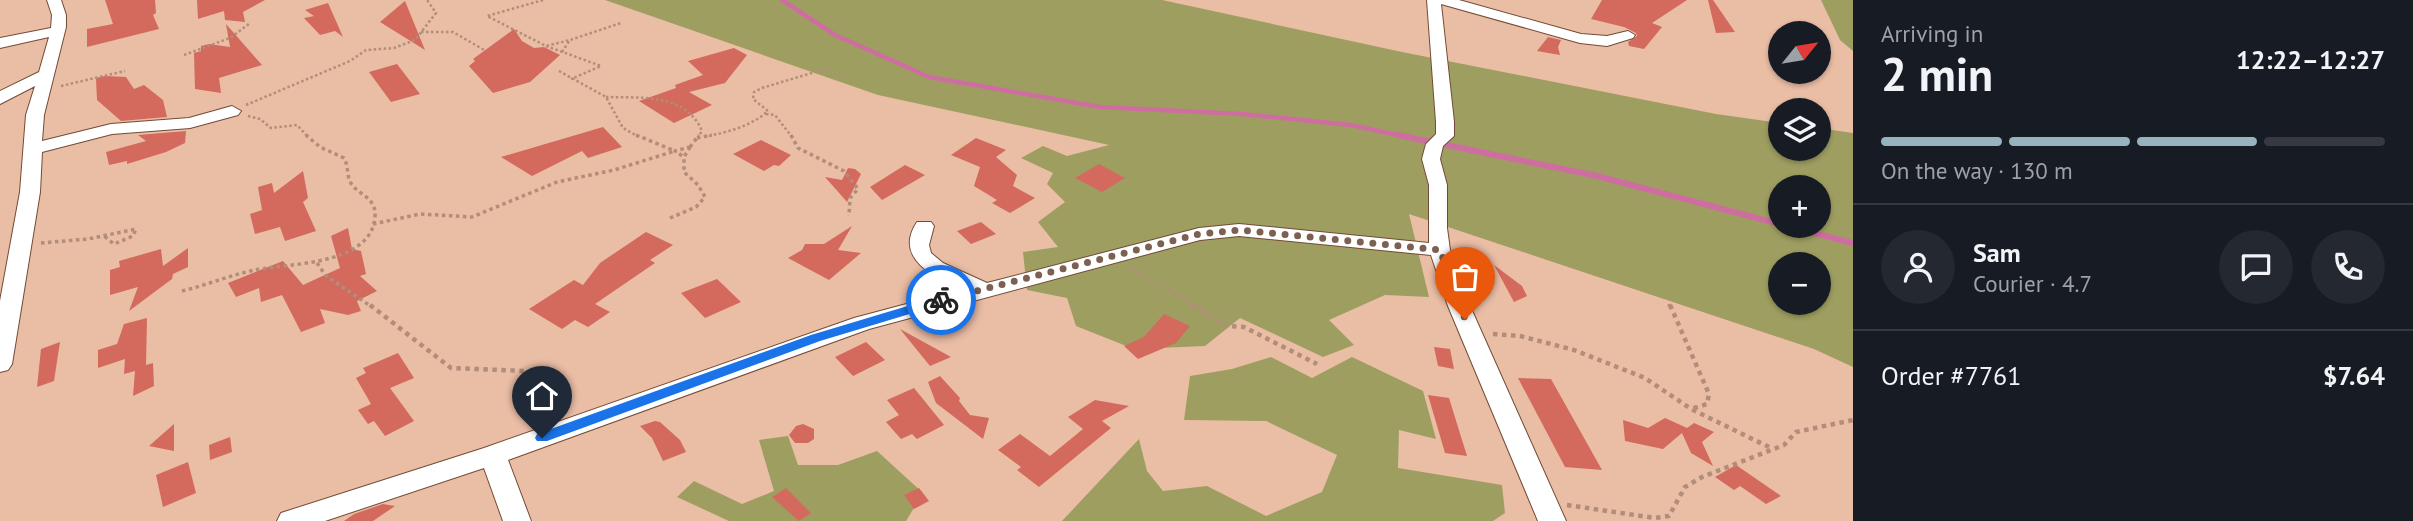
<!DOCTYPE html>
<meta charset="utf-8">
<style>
body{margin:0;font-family:"PT Sans",sans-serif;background:#242831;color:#f1f3f6;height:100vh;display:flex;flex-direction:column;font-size:26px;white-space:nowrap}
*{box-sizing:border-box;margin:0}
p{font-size:23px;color:#9ea1a6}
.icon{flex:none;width:38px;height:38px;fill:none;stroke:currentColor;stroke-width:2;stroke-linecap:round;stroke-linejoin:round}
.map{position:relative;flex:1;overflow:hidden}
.drawer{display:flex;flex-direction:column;background:#171b24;width:560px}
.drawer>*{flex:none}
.needle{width:46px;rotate:60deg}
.buttons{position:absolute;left:1768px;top:21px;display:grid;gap:14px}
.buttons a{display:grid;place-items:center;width:63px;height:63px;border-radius:50%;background:#171b24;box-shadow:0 2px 5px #0004;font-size:35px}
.pin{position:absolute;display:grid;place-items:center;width:60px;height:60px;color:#fff;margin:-72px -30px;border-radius:50% 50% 50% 0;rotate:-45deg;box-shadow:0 0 7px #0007}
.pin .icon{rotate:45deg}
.courier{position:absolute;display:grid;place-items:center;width:70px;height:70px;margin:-35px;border:5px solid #1a73e8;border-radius:50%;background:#fff;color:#222;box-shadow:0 2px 9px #0007}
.headline em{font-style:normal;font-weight:700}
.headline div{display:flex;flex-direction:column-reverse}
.headline{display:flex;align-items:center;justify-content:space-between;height:119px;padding:0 28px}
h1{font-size:46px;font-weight:700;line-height:52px}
.bar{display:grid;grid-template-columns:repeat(4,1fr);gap:10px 7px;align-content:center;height:84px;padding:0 28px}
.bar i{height:9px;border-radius:5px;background:#363941}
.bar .current{background:#97b3c0}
.bar p{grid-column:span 4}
.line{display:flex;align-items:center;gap:18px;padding:0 28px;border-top:2px solid #363941}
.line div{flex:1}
.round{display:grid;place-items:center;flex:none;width:74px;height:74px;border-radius:37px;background:#242831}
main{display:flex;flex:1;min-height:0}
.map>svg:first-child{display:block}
</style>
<main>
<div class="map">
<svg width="1853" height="521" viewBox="0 0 1853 521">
<rect width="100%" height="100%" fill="#eabda5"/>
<path fill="#9e9e61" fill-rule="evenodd" d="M605,0h557l240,52 314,62 64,9v26h38v-21l35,5v234l-39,-18 -405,-135 20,83 -44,-2 -56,25 25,25 -31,12 -83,-39 -35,28 -71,3 -58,-23 -9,-28 -40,-8 -4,-38 35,-5 -20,-25 27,-20 -18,-18 6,-11 -32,-15 22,-12 24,10 42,-11 -231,-50zM1780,187h38v39h-38zM1780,264h38v39h-38z
M1821,0h32v51l-13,-11z
M1271,357l41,21 40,-21 71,34 13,48 -37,-9 -1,38 104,17 3,28 -12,8h-431l77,-82 8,32 16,20 44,-5 59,30 56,-24 15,-37 -71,-34 -82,-1 6,-44 42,-7z
M788,436l10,29h40l39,-14 46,42 -17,28h-177l-52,-24 17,-16 48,23 32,-13 -15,-51z"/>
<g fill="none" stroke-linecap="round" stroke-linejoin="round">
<path stroke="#ce6ea0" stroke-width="4.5" d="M782,0l53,35 94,42 171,30 142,7 109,11 56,12"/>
<path stroke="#ce6ea0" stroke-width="6" d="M1398,135l199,41 183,48
M1786,226l67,17"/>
</g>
<path fill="#d36a5d" d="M105,0h50l1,13 -3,2 6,14 -72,18v-18l26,-5z
M197,0h68l-22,12 2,10 -20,-2 -1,-9 -26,8z
M1602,0h85l-35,23 10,4 -18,22 -15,-3 -1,-4 9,-6 -1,-3 -12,-6 -33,-8z
M1708,0h5l22,32 -19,1z
M405,1l20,49 -45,-28z
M328,3l8,18 7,16 -8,-6 -15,4 -16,-17 10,-2 -9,-6z
M226,24l36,41 -43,13 2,15 -26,-4 -1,-36 7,-2v-5l8,-2 21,3z
M514,29l8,12 12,7 10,-1 16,8 -30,27 -37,11 -24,-27 6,-5 -2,-2z
M1548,37l13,3 -3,7 2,8 -23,-4z
M734,48l13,7 -22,28 -36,9 23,13 -38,18 -35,-22 37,-13 -1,-3 28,-10 -15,-14z
M397,64l23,30 -29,8 -22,-30z
M105,76l21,1 8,12 10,-4 19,15 4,17 -46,4 -24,-21 -1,-22z
M603,127l19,20 -34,11 -6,-7 -50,25 -31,-19z
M186,131l-1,12 -19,9 -39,12v-3l-18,4 -3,-13 40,-11 -8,-6z
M976,138l30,12 -10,7 21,18 -4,11 22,12 -25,15 -18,-10 5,-3 -23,-14 6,-19 -29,-12z
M761,140l30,15 -12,11 -5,-1 -10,6 -31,-17z
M1099,164l26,14 -23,14 -27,-14z
M905,165l20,10 -43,25 -12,-13z
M848,168l7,1 6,5 -14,28 -22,-25 17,3z
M303,171l5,27 -5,4 13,29 -31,10 -5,-14 -25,7 -5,-20 12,-4 -4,-23 14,-4 2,10z
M981,222l15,12 -25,10 -14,-13z
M852,226l-14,24 23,3 -32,27 -41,-22 14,-8 3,-6h19z
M348,228l4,21 9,2 5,23 -6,2 17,15 -20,10 4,10 -13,4 -28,-6 5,14 -24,9 -19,-37 -21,7 -2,-14 -23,9 -8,-14 55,-22 20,24 37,-17 -9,-32z
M646,232l27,13 -23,15 5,3 -60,41 15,8 -22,15 -13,-7 -13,9 -33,-20 45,-29 9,5 17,-22z
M188,248v19l-15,7 -1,5 -43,32 9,-24 -28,8v-25l10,-3 -1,-6 42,-12 2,17z
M1494,265l28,21 5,10 -13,6z
M717,279l24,23 -36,16 -24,-25z
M1164,314l26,12 -14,17 -38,16 -14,-13 20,-9z
M147,318l-1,47 7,-2 1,23 -21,10 2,-25 -11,3 1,-15 -27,9v-18l19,-6 7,-20z
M900,329l51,28 -21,9z
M60,342l-6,39 -17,6 4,-38z
M866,342l19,18 -32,16 -18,-19z
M1434,347l16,2 4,20 -16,-3z
M398,353l16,25 -24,10 24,33 -29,15 -11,-15 -6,3 -10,-14 13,-6 -15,-26 10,-5 -3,-5z
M940,376l20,22 -1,3 11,14 19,3 -6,21 -47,-36 -8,-21z
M1518,378l33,1 51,91 -37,-3z
M914,388l30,37 -27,14 -5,-5 -11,5 -15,-17 13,-7 -12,-15z
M1428,395l21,3 18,58 -22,-3z
M1095,400l34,6 -27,15 9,7 -72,59 -22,-17 4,-3 -23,-17 22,-16 30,22 33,-27 -15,-12z
M1665,418l22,10 7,-5 20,9 -12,10 11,24 -22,-13 -9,-20 -19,16 -38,-8 -2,-21 25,8z
M655,421l5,1 20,18 6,12 -23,9 -11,-23 -12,-12z
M174,424v27l-25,-5z
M803,424l11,5v10l-6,4h-13l-6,-8 7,-9z
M230,437l2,15 -22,8 -1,-15z
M188,462l8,31 -33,14 -7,-32z
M1736,465l45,31 -15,8 -26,-18 -6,4 -19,-13z
M786,488l25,25 -12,8 -27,-24z
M919,488l10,13 -15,8 -10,-14z
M383,504l12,2 -22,15h-29l10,-7z"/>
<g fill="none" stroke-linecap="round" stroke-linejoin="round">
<defs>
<path id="minor" d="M47,0h14l5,15v12l-22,88 -2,26 69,-17 78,-6 43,-12 9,5 -3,4 -48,13 -78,6 -70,18 -2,40 -28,172 -4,6 -8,2v-71l20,-109 6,-77 9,-29 -35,18v-13l39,-19 10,-35 -49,11v-10l51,-10 1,-13z
M1427,0h32l122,34 26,2 21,-5 7,4 -2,3 -26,8 -27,-3 -139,-39 13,118v14l-11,10 -3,13 7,26v43l3,22 20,56 96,215h-28l-90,-215 -17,-51 -192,-19 -39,4 -331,89 -361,131 23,61h-28l-19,-53 -159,53h-48l4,-8 203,-65 370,-130 109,-29c-29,-11 -70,-31 -46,-67h14l3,4 -5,19 2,8 12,10 44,20 212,-55 40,-4 190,19v-58l-7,-26 4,-15 10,-10v-12z"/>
</defs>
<use href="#minor" stroke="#724b36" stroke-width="2"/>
<path stroke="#b18d7a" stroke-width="2.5" stroke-dasharray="2.5 2.5" stroke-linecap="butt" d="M543,0l-56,16 59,30 24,-6
M421,32h32l33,19
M546,46l55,20 -30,13
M562,52l8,-12 51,-17
M184,55l46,-17 20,-15
M559,71l47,26 17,31 16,9
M61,86l64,-15
M606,97c35,1 80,-4 96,34l-4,6
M246,105l104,-44 16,-11 28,-2 21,-8 21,-27 -9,-13
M766,114l9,1 17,22
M248,116l12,3 11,9 26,-3 11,12
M704,137c23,-5 46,-10 64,-26l-15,-12 1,-7 8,-4 63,-19 23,9"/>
<path stroke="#b18d7a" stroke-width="3.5" stroke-dasharray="3.5 3.5" stroke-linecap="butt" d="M636,135l39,16
M791,135l7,13 46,23 14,18 -8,9 -1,18
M697,138l15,-3
M690,147l9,-12
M690,147l-6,10 -9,-6z
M670,218l26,-11 9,-10 -7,-12 -14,-13v-15
M373,224l47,-10 52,3 85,-35 57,-12 61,-19
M41,243l47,-4 48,-10 -3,7 -19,8 -10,-8
M317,263l9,13 46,31
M1131,268l65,39
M182,291c25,-6 48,-16 73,-21 33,-7 116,-4 120,-53 2,-22 -21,-22 -26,-38 -2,-7 -1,-14 -5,-21l-24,-11 -14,-12
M1669,304l1,3"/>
<path stroke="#b18d7a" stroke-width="4.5" stroke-dasharray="4.5 4.5" stroke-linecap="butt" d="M370,305l81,63 75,3 18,13
M1193,305l34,21 17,1 73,37
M1670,305l39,89 -2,10 -16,5
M1493,334l27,2 54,14 71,28 46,31 80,39
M1567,505l88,13 14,-2 16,-29 17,-10 82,-32 12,-13 57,-12"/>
<use href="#minor" fill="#fff" fill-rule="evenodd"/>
</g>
<path fill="#1a73e8" d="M941,296l6,4 -1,3 -126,38 -273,100h-10l-2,-3 2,-4 274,-99z"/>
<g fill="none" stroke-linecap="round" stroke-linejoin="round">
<path stroke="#7c6052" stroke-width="7" stroke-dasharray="0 12.6" d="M941,300l258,-66 40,-4 201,20 25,69"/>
</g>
</svg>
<div class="buttons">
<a><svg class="needle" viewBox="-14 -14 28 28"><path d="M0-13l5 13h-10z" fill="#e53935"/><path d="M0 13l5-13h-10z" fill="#9ea1a6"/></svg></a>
<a><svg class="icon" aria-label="layers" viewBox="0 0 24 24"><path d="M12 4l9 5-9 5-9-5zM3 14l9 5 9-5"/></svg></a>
<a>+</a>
<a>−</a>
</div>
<div class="pin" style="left:1465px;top:319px;background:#ea580c"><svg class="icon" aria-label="bag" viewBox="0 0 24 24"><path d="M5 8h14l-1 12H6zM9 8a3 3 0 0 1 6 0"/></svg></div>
<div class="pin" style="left:542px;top:438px;background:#1f2937"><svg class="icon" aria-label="home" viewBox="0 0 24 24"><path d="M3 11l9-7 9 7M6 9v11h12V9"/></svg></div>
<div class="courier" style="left:941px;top:300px"><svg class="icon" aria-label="bike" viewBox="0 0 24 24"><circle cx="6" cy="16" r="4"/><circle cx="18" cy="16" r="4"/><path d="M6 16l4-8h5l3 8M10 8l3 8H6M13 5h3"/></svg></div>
</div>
<section class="drawer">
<div class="headline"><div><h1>2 min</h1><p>Arriving in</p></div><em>12:22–12:27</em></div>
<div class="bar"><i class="current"></i><i class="current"></i><i class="current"></i><i></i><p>On the way · 130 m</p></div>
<div class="line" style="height:126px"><a class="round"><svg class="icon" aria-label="person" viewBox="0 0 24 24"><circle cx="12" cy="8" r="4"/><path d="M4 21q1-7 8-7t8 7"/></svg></a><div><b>Sam</b><p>Courier · 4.7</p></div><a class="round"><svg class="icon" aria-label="chat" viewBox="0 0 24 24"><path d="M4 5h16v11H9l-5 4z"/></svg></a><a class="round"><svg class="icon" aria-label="phone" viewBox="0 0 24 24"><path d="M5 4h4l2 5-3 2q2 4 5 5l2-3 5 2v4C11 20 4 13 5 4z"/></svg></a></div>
<div class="line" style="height:91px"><div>Order #7761</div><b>$7.64</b></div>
</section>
</main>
